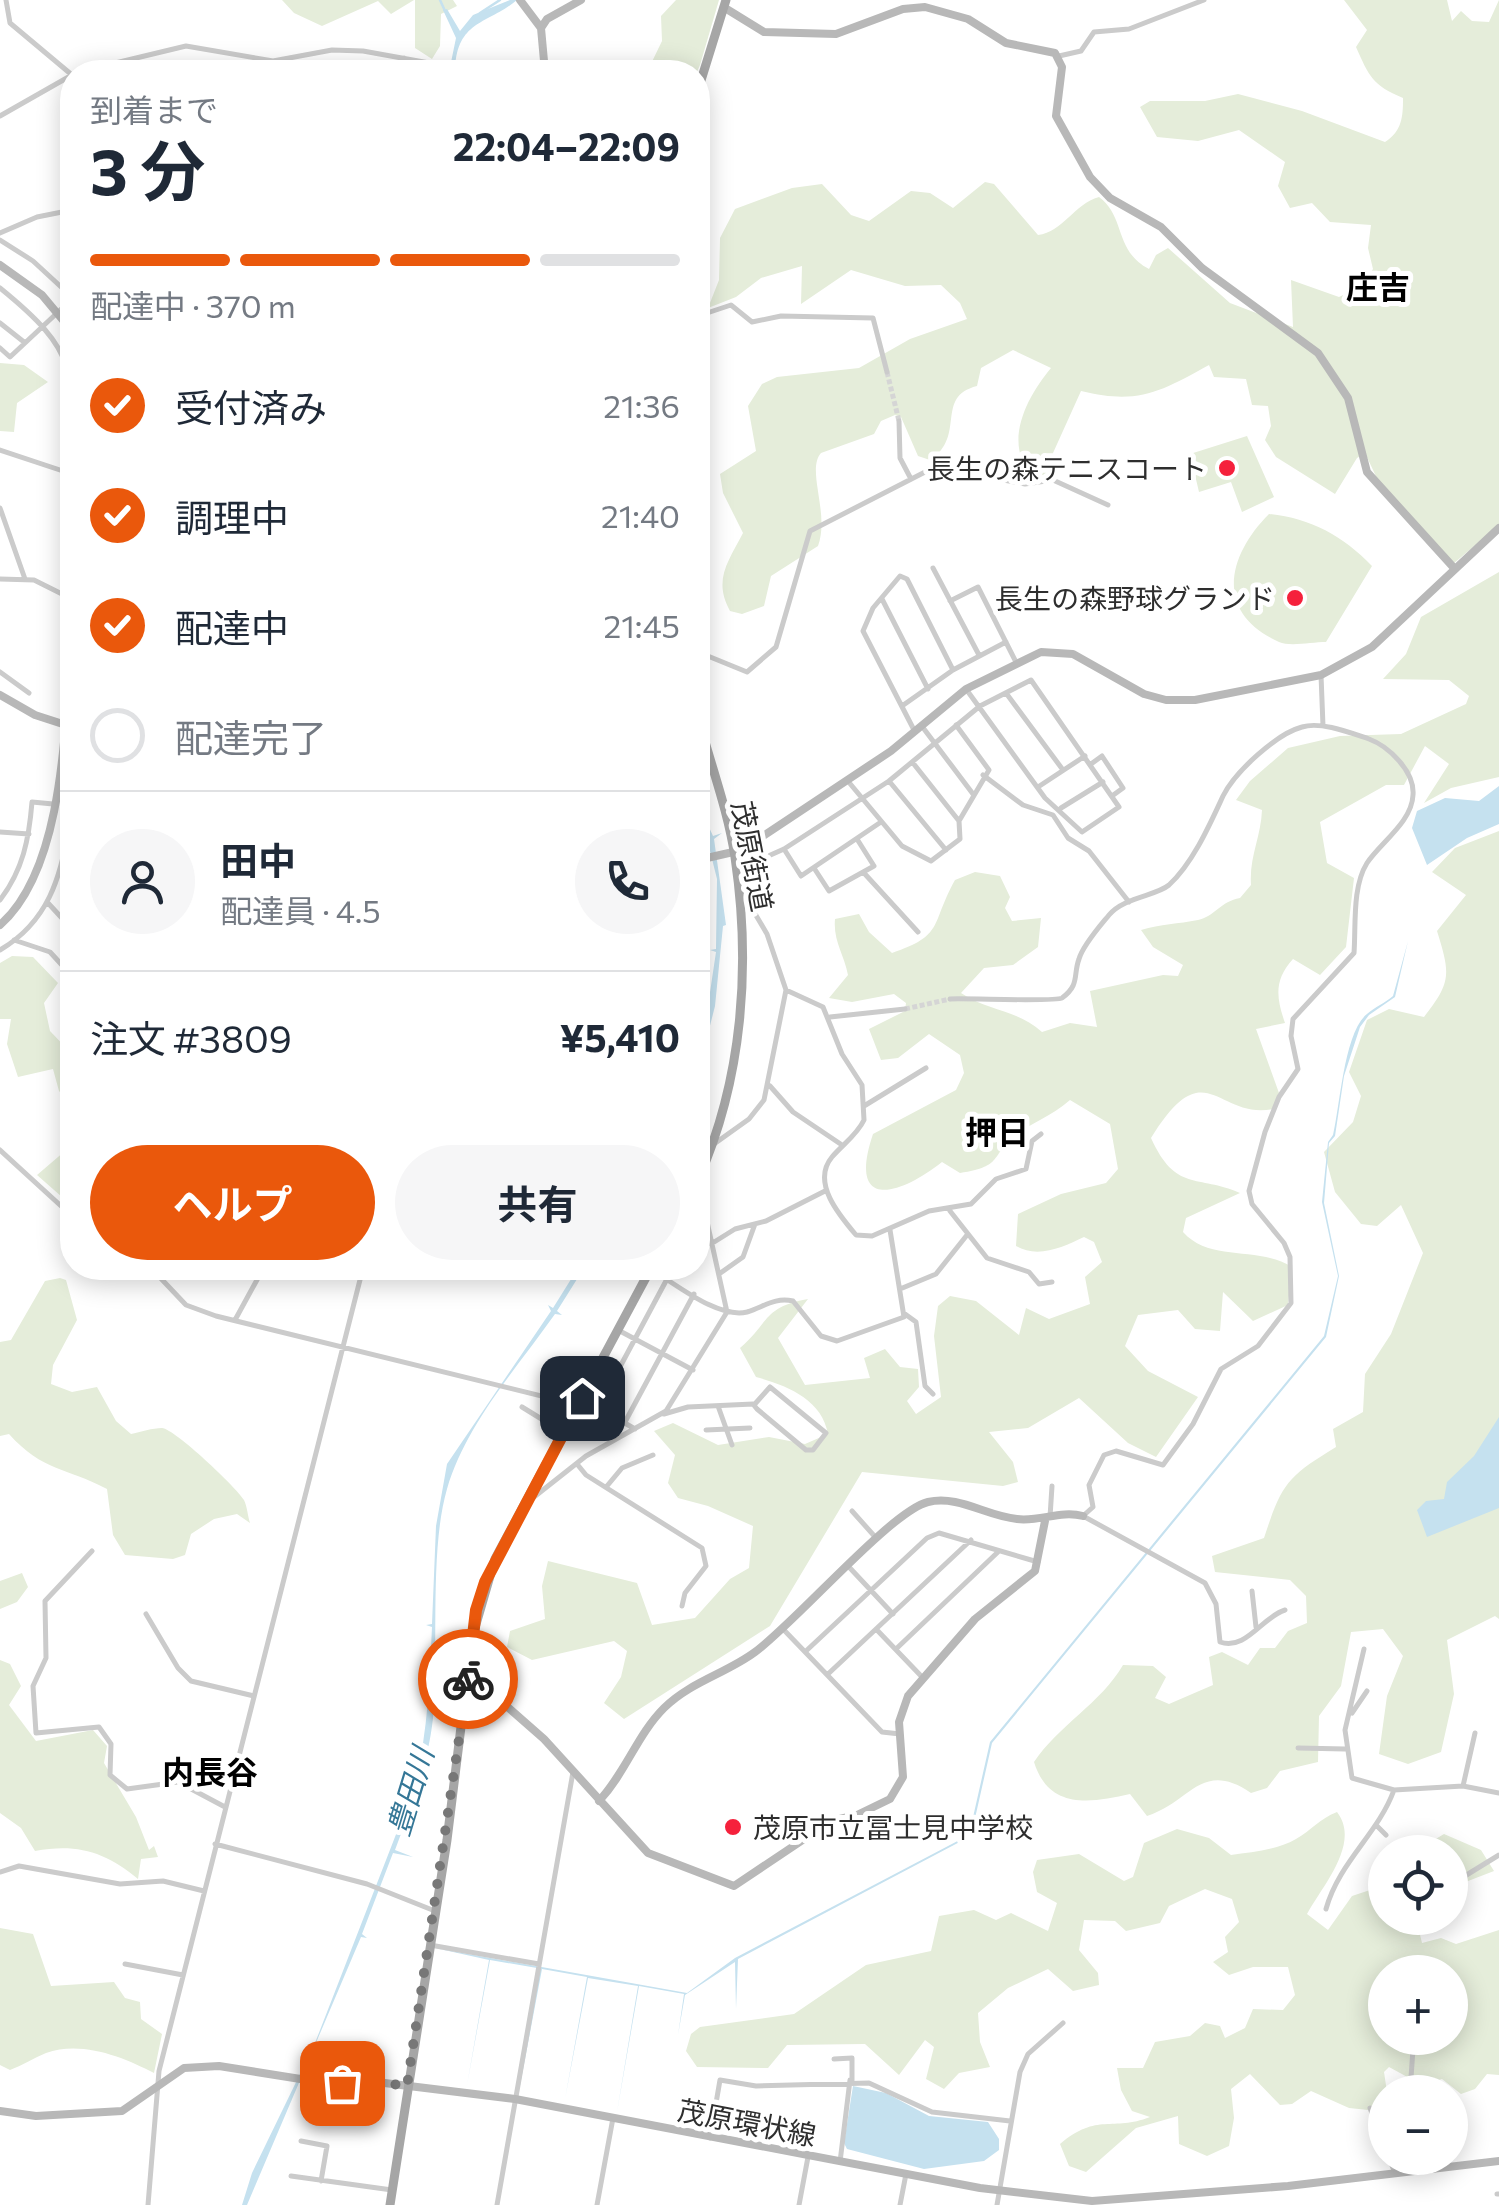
<!DOCTYPE html>
<html lang="ja">
<meta charset="utf-8">
<style>
body{margin:0;font-family:Commissioner,"Noto Sans JP",sans-serif;background:#f6f6f7;color:#1f2937;height:100vh;display:flex;flex-direction:column;font-size:38px;white-space:nowrap}
*{box-sizing:border-box;margin:0}
p{font-size:32px;color:#747a83}
.icon{flex:none;width:55px;height:55px;fill:none;stroke:currentColor;stroke-width:2;stroke-linecap:round;stroke-linejoin:round}
.map{position:relative;flex:1;overflow:hidden}
.sheet{position:absolute;left:60px;top:60px;width:650px;height:1220px;display:flex;flex-direction:column;background:#fff;border-radius:40px;box-shadow:0 5px 25px #0003}
.sheet>*{flex:none}
.tools{position:absolute;left:1368px;top:1835px;display:grid;gap:20px}
.tools a{display:grid;place-items:center;width:100px;height:100px;border-radius:50%;background:#fff;box-shadow:0 5px 25px #0003;font-size:50px}
.pin{position:absolute;display:grid;place-items:center;width:85px;height:85px;color:#fff;margin:-42px;border-radius:20px;box-shadow:0 5px 15px #0006}
.courier{position:absolute;display:grid;place-items:center;width:100px;height:100px;margin:-50px;border:8px solid #ea580c;border-radius:50%;background:#fff;color:#222;box-shadow:0 2px 12px #0007}
.summary em{font-style:normal;font-weight:700}
.summary div{display:flex;flex-direction:column-reverse}
.summary{display:flex;align-items:center;justify-content:space-between;height:170px;padding:0 30px}
h1{font-size:65px;font-weight:700;line-height:75px}
.bar{display:grid;grid-template-columns:repeat(4,1fr);gap:15px 10px;align-content:center;height:120px;padding:0 30px}
.bar i{height:12px;border-radius:8px;background:#e0e1e3}
.bar .current{background:#ea580c}
.bar p{grid-column:span 4}
.line{display:flex;align-items:center;gap:25px;padding:0 30px;border-top:2px solid #e0e1e3}
.line div{flex:1}
.round{display:grid;place-items:center;flex:none;width:105px;height:105px;border-radius:52px;background:#f6f6f7}
ol{padding:0 30px;list-style:none}
li{display:flex;align-items:center;gap:30px;height:110px}
li p{margin-inline-start:auto}
li .icon{padding:10px;border-radius:50%;background:#ea580c;color:#fff;stroke-width:4}
li:last-child{color:#747a83}
li i{width:55px;height:55px;border:5px solid #e0e1e3;border-radius:50%}
.cta{display:flex;gap:20px;margin-top:auto;padding:20px 30px}
.cta a{flex:1;height:115px;border-radius:60px;background:#ea580c;color:#fff;font-size:40px;font-weight:700;line-height:115px;text-align:center}
.cta a+a{background:#f6f6f7;color:#1f2937}
.map>svg:first-child{display:block}
</style>
<div class="map">
<svg width="1499" height="2205" viewBox="0 0 1499 2205">
<rect width="100%" height="100%" fill="#fff"/>
<path fill="#e5edda" fill-rule="evenodd" d="M282,0h132l-23,14 -13,-13 -56,25 -28,-13z
M415,0h38l4,6 -16,8 -1,32 -8,13 -17,-11z
M676,0h43l-19,65 -3,7h-50l15,-31 -1,-25z
M1344,0h103l5,21 9,-10 11,10 17,1 10,-22v525l-46,39 -71,-75 -17,-36 -8,5 -22,36 -59,-37 -11,-17 6,-14 -3,-20 -16,-1 -6,-26 -32,-2 -5,-12c-49,27 -71,40 -128,26l-28,62v21l-18,5c-34,-33 -9,-81 16,-111l-38,-18 -32,18 -4,18c-43,11 -10,50 -47,74l-12,-4 -17,-39 -6,-2 -14,6 -7,13 -53,19c-15,17 9,60 -3,93l-47,30 -7,30 -22,8 -12,-3c-17,-31 -2,-49 13,-78l-20,-40 -3,-19 36,-23 -8,-45 14,-22 15,-7 82,-9 51,-29 57,-20 -7,-16 -19,-18 -36,1 -54,-16 -50,34 1,-38 -41,12 -25,19 -28,11 11,-28 1,-42 15,-29 57,-21 30,-4 29,31 18,6 42,-30 19,2 23,15 32,-26 9,2 44,51c25,-3 36,-31 61,-38 27,20 15,54 50,72l7,-14 12,-7 62,55 63,24 -2,-47 48,17 23,-11 11,-17 -5,-21 3,-23 -41,-3 -18,-19 -22,5 -12,-22 7,-24 -46,-32 -41,11 -41,-4 -17,-30 10,-6h55l33,-7 64,17 83,31c17,-11 18,-25 18,-44 -31,-13 -34,-22 -47,-51l11,-17z
M0,363l24,2 24,17 -31,21 -3,29 -14,-1z
M1247,436l27,61 -32,15 -11,-30 -32,10 -9,-38z
M1269,514c41,4 74,22 103,52l-46,76c-14,0 -36,5 -47,0 -65,-29 -52,-86 -10,-128z
M1499,572v205l-48,11 -27,15 25,-39 -24,-18 -21,39h-18l-66,37 7,41 27,15 -8,69 -26,28 -27,-16c-19,21 -17,38 -8,64l-29,6 23,64 -6,16c-57,11 -67,-60 -122,29 25,55 46,36 89,55l-54,25 -3,14c28,31 74,13 109,35l-4,38 -35,16 -30,-29 -3,39 -25,-2 -17,-19 -40,5 -13,31 23,25 50,26 -42,60 -28,-14 -49,-45 -51,30 -39,4 24,30 5,20 -15,4 -141,-14 -92,154 -146,93 -20,-16 17,-26 6,-26 -13,-10 -82,19 -25,-13 3,-16 35,-12 -3,-33 6,-25 89,22 15,42 43,-7 35,-39 19,-11 4,-42 -45,-20 -30,-8 -10,-15 7,-28 -21,-24 19,-8 45,22 51,-8 36,7 23,-10c-6,-35 -42,-49 -72,-57l-16,-29c30,-26 23,-41 68,-49l-30,39 27,47 65,-7 -6,-20 21,-9 15,18 18,2 1,18 -12,14 9,13 25,-17 -7,-61 4,-30 12,-10 26,5 43,34 7,-27 23,11 41,-15 -5,-27 17,-15 -8,-20 -10,-5c-21,10 -46,22 -68,9l2,-32 43,-20 45,-11 12,-14 -8,-45 -40,-24c-19,17 -38,22 -54,35 -27,21 -11,31 -56,38l-18,-11c-43,34 -95,49 -69,-28l83,-44 8,-17 -4,-18 -31,-21 -31,24 -17,2 -12,-31 36,-18 1,-8 -12,-9 -42,8 -23,-4 19,-23c-4,-21 -15,-34 -13,-56l24,-5 10,18 23,21c53,-18 38,-28 63,-73l20,-8 25,4 10,21 -5,11 7,13 29,-3 -3,29 -25,18 -29,3 -23,25c29,19 55,16 81,39l28,-9 27,4 -7,-36 73,-16 15,1 5,-11 -30,-18 -12,-17c20,-6 37,-6 57,-10 16,-3 23,-19 42,-22l11,-13c-2,-28 10,-48 11,-75l-26,-10 14,-19 38,-33 52,-12 61,-2 65,-30 3,-8 -20,-16 -66,-1 23,-25 15,-37z
M1499,831v788l-4,-3 -48,24 7,54 -13,58 -33,12 -29,-10 8,-58 16,-40 -20,-27 -32,3 -10,54 -22,30 -1,46 -38,9 -13,17 -16,5c-50,-34 -61,10 -104,23l-17,-22c-40,9 -81,16 -96,-32 24,-36 67,-59 89,-97l30,1 13,11 -11,21 14,6 44,-19 -4,-28 13,-5 26,13 12,-17h15l13,-17 19,-8 -1,-27 -16,-16 -75,-8 -3,-16 52,-18c18,-55 23,-61 72,-91l-3,-18 30,-17 2,-38 26,-40 32,-81 -22,-48 -24,21 -16,-2 -26,-32 -11,-40 29,-30 8,-26 -12,-24 18,-52 22,-11 35,8c28,-35 26,-44 13,-86l29,-36 -34,-23 23,-24z
M12,956l21,1 25,26 -14,20 6,28 22,23v51l-13,-14 -6,-22 -35,8 -11,-33 4,-25h-11v-56z
M72,1145v41l-10,11 -25,-22z
M60,1278l6,2 11,40 -24,45 -2,19 21,8 25,-5 19,34 15,13c9,-2 22,-6 31,-6 13,1 75,60 82,72 3,6 4,17 6,23l-13,-9 -23,5 -23,15 -6,21 -12,4 -48,-4 -12,-20 -6,-46c-41,-22 -64,-17 -98,-55l-9,2v-94l11,-2 34,-59z
M22,1573l6,14 -11,15 -17,7v-28z
M0,1660l10,4 11,22 -12,19 27,36 57,-11 14,16 -3,17 32,54 13,33 5,-4 4,11 -17,2 -3,20c-32,-27 -61,-36 -103,-28l-14,-23 -21,-15z
M1337,1812c24,31 -14,73 -30,102l21,16 24,-34 30,-10 3,-18v50h31l6,25 19,-5 15,6 43,-14v145l-12,-1 -12,15 -14,5 -19,-15 -20,6 -33,-18 -5,5 3,20 -9,19 -29,-3 -38,-17 -19,13 -12,1 -30,-31 -19,15 3,29 -5,28 -22,10 -28,-12 -1,-28 -42,12 -50,44 -17,-6 -9,-22c38,-32 52,-12 90,-27l-18,-6 -11,-21 -4,-22h26l12,-26 35,-6 15,-13 15,3 5,12 20,-10 8,-19 30,1 12,-15 -7,-28h-35l-24,8 -16,-13 15,-10 -3,-15 14,-15 -7,-23 -27,-10 -36,17 -9,17 -34,8 -11,-10 -31,-1 -5,30 19,23 1,12 -26,6 -25,-22 -40,19 -30,25 2,29 10,25 -31,6 -15,16 -18,-10 8,-32 -9,-7 -26,35 -34,-31 -78,1 -19,23 -71,-1 -11,-16 5,-17 9,-7 94,-13 72,-49 65,-14 8,-35 35,-6 22,10 15,-7 37,18 9,-28 -20,-11 -4,-20 4,-12 42,-6 45,27 9,-4 11,-34 33,-14 32,9 22,17c22,-3 46,-5 65,-16 16,-9 23,-20 41,-27zM1385,1972h65v66h-65z
M1444,1834l37,16 13,21 -44,17v-36h-36z
M0,1928l33,6 18,52 63,-4 11,16 15,4 1,17 21,15 -8,39c-30,-16 -73,-33 -108,-20 -12,5 -23,12 -36,17l-10,-5z"/>
<path fill="#c5e1ef" d="M510,0h7c-30,25 -61,20 -62,72h-6l7,-34 -13,-28 4,-1 13,22 13,-16z
M1499,786v38l-32,14 -40,27 -15,-37 5,-17 28,-13 34,3z
M698,803l15,33 9,-3 -8,6 12,86 -3,1 -8,80 -17,67 18,-121 -6,-2 6,-1 1,-70z
M1408,941l-13,56 -26,18 -9,12 -16,49 -9,60 -6,7 -5,60 15,73 -13,61 -334,406 -21,93 -233,123 -2,50 -1,-47 -50,33 -7,40 6,-41 -45,-8 -22,126 21,-126 -50,-8 -23,121 22,-122 -45,-8 -23,122 18,-123 -47,-8 -23,125 22,-125 -54,-12 252,45 48,-35 234,-123 21,-93 334,-406 14,-60 -16,-74 6,-60 5,-7c7,-28 11,-103 34,-121 8,-7 18,-11 26,-18z
M578,1268h6l-27,43 5,4 -7,-1c-38,54 -89,110 -108,175 -18,62 -8,162 -14,229 -5,47 -22,89 -38,132l18,7 -20,-4 -31,81 5,4 -6,-1 -114,268h-5l10,-32 63,-130 92,-237 -5,-5 7,2c19,-58 20,-116 23,-176l-6,-2 6,-1 4,-98 11,-62 104,-153 -3,-6 5,3z
M1499,1417v91l-72,29 -10,-27 9,-9 18,-2 3,-17 27,-26z
M853,2086l33,7 43,23 59,6 11,17v11l-15,11 -60,8 -77,-20 -3,-6z"/>
<g fill="none" stroke-linecap="round" stroke-linejoin="round">
<path stroke="#c5e1ef" stroke-width="2.5" d="M440,0l5,11
M480,13l20,-13"/>
<path stroke="#d5d5d5" stroke-width="5" stroke-dasharray="5 2.5" stroke-linecap="butt" d="M887,372l12,49
M905,1009l45,-10"/>
<path stroke="#cbcbcb" stroke-width="5" d="M6,0l4,23 62,52
M1059,56l22,-5 13,-19 35,-3 75,-29
M78,72l108,-26 87,15 59,-11 31,1 116,21
M404,72v-14
M0,116l72,-41
M0,233l37,-16 35,-7
M0,240l33,21 39,36
M0,288c80,65 76,85 65,184
M698,316l33,-11 21,17 29,-6 92,2 14,54
M0,323l24,19
M0,348l10,9 62,-58
M899,421l1,37 11,21
M0,450l72,24
M0,508l25,71
M933,568l46,87
M0,579l34,1 38,19
M882,599l46,90
M950,601l28,-14 38,75
M698,652l49,20 29,-25 34,-116 117,-60 12,-3 86,16 28,-4 55,25
M0,672l29,21
M1321,675l2,51
M1006,693l57,77
M902,706l51,-36 53,-28
M921,725l52,69
M956,725l33,45 -30,51
M914,730l-51,-99 10,-23 27,-32 7,3 46,91
M1091,764l11,-8 21,32 -11,8
M983,775l40,30 30,10 15,23 21,13 40,51
M847,780l55,66 29,15 29,-22 -1,-18 -46,-58
M889,781l57,69
M1038,787l47,-31
M1061,808l42,-26
M0,832l29,2
M756,840l10,17 18,-8 105,-68 91,-75 51,-26 88,127 -37,25 -37,-34 -79,-109
M784,849l17,27 80,-54
M814,868l15,23 45,-25 -17,-27
M864,873l54,59
M0,900c23,-30 29,-61 32,-98l21,2
M48,903l24,26
M14,940l36,12 22,24
M0,950c48,-28 61,-73 69,-123
M71,976l1,60
M786,990l37,17 19,47 20,31 2,35c-7,15 -21,24 -32,37 -21,25 7,58 24,78l16,1 57,-25 42,-7 25,-25 30,-10 6,-28 9,-7
M950,999c17,-1 106,3 112,-1 18,-13 11,-23 17,-39 4,-14 21,-33 30,-44 15,-18 47,-19 60,-30 24,-22 41,-61 54,-89 12,-24 53,-62 79,-69 19,-6 49,6 67,12 19,7 46,32 44,56 -1,27 -33,48 -46,68 -15,24 -11,63 -13,90l-61,66 -2,17 7,33 -19,28 -14,35 -16,59 3,13 32,39 6,14 1,46 -33,43 -37,23 -28,55 -30,41 -47,-14 -12,4 -15,30 4,22 -10,9 122,67 11,21 4,38c26,9 42,-25 65,-32
M830,1017l75,-8
M770,1086l23,26 49,33
M864,1106l62,-38
M714,1144l35,-25 15,-19 22,-110 -19,-56 -26,-44
M0,1150l72,66
M950,1211l37,47 42,14 10,12 13,-2
M711,1244l24,-15 31,-8 59,-30
M151,1268l35,37 30,11 362,89
M652,1270c24,14 66,49 95,42 17,-5 27,-15 46,-11l28,35 16,5 67,-24 -14,-87
M719,1274l24,-17 12,-33
M900,1289l36,-15 31,-39
M905,1314l11,8 9,64 8,8
M235,1320l23,-42 14,-10
M618,1330l75,40
M582,1398l53,31
M718,1406l14,39
M522,1407l39,24
M598,1408l69,-129
M664,1414l24,-7 65,-3 4,5 49,41h7l13,-17 -56,-46 -16,18
M625,1422l69,-128
M706,1430l44,-2
M577,1464l9,11 116,73 4,18 -21,27 -3,13
M607,1486l15,-18 31,-13
M529,1501l57,-45 80,-45 61,-99 -29,-131
M852,1511l25,28
M1050,1517l2,-31
M92,1551l-47,50 1,57 -13,28 3,47 63,-6 12,17 -1,31 17,14 51,-7 47,25
M849,1567l44,47
M1252,1591l4,36
M146,1614l32,54 13,13 63,15
M783,1629l99,103 18,2
M876,1629l47,49
M896,1649l103,-98
M1364,1649l-19,81 7,48 42,12 69,-4 36,7
M806,1651l121,-113 12,-5 99,29
M828,1674l143,-134
M1352,1713l15,-22
M1298,1748l47,1
M1463,1786l12,-53
M1376,1825l10,10
M215,1844l152,40 68,27
M0,1872l19,-6 101,18 43,-3 41,10
M1326,1909c13,-47 52,-75 68,-119
M1450,1916l11,-13 -1,-24 39,-24
M1427,1927l20,-9
M430,1945l109,19
M125,1964l58,11
M834,2059l18,-1v22
M1410,2092l3,-43
M1370,2108l15,38
M710,2138l10,-58 36,6 113,-3 63,29 78,9
M301,2141l26,5 -6,35
M1389,2158l6,15
M840,2162l10,-82
M291,2176l101,14
M1497,2194h2
M148,2205l11,-134 204,-803
M497,2205l76,-433
M597,2205l16,-87
M799,2205l9,-48
M900,2205l6,-31
M997,2205l23,-133 8,-18 35,-31"/>
<path stroke="#b8b8b8" stroke-width="8" d="M520,0l21,28 4,44
M725,8l39,24 72,2 67,-25 22,-2 43,12 38,24 49,10 7,14 -6,49 34,61 20,21 51,29 41,41 116,85 30,45 19,74 87,96
M541,28l6,-9 34,-19
M0,265l42,30 30,36
M0,695l35,20 37,12
M698,860l44,-10 149,-99 75,-62 75,-37 32,2 71,40 22,6h29l126,-25 51,-28 127,-119
M0,925c67,-59 65,-211 72,-297
M469,1673l75,66 104,114 86,33 97,-65 26,-6 33,-16 13,-22 -4,-55 9,-26 67,-77 60,-48 10,-50
M599,1801c27,-29 38,-66 65,-93 26,-26 63,-35 91,-56 41,-30 136,-141 173,-150 31,-7 58,14 89,17 23,3 43,-9 66,-3
M0,2111l36,5 86,-5 62,-43 35,-2 94,15 47,-1 155,19 465,89 112,13 196,-15 211,-25"/>
<path stroke="#a6a6a6" stroke-width="9" d="M698,90l28,-90
M698,717c12,46 30,93 37,140 16,108 8,222 -37,323
M390,2205l57,-365 25,-202 23,-79 156,-291"/>
</g>
<g fill="none" stroke-linecap="round" stroke-linejoin="round">
<path stroke="#777" stroke-width="10" stroke-dasharray="0 18" d="M342,2083l18,-3 47,6 61,-407"/>
<path stroke="#ea580c" stroke-width="12" d="M468,1679l8,-69 9,-28 97,-184"/>
</g>
<g fill="#f5213c" stroke="#fff" stroke-width="4">
<circle cx="1227" cy="468" r="10"/>
<circle cx="1295" cy="598" r="10"/>
<circle cx="733" cy="1827" r="10"/>
</g>
<g text-anchor="middle" dominant-baseline="central" stroke-width="10" stroke-linejoin="round" paint-order="stroke">
<g font-size="28" fill="#2e2e2e" stroke="#fff" text-anchor="end">
<text x="1207" y="468">長生の森テニスコート</text>
<text x="1275" y="598">長生の森野球グランド</text>
<text x="753" y="1827" text-anchor="start">茂原市立冨士見中学校</text>
</g>
<g font-size="28" fill="#2e2e2e" stroke="#fff">
<text transform="translate(753 856) rotate(79)">茂原街道</text>
<text transform="translate(747 2122) rotate(11)">茂原環状線</text>
</g>
<g font-size="30" font-style="italic" fill="#357797" stroke="#fff">
<text transform="translate(409 1791) rotate(-73)">豊田川</text>
</g>
<g font-size="32" font-weight="bold" fill="#000" stroke="#fff">
<text x="1378" y="286">庄吉</text>
<text x="997" y="1131">押日</text>
<text x="210" y="1771">内長谷</text>
</g>
</g>
</svg>
<div class="tools">
<a><svg class="icon" aria-label="locate" viewBox="0 0 24 24"><circle cx="12" cy="12" r="6"/><path d="M12 2v4M12 18v4M2 12h4M18 12h4"/></svg></a>
<a>+</a>
<a>−</a>
</div>
<div class="pin" style="left:342px;top:2083px;background:#ea580c"><svg class="icon" aria-label="bag" viewBox="0 0 24 24"><path d="M5 8h14l-1 12H6zM9 8a3 3 0 0 1 6 0"/></svg></div>
<div class="pin" style="left:582px;top:1398px;background:#1f2937"><svg class="icon" aria-label="home" viewBox="0 0 24 24"><path d="M3 11l9-7 9 7M6 9v11h12V9"/></svg></div>
<div class="courier" style="left:468px;top:1679px"><svg class="icon" aria-label="bike" viewBox="0 0 24 24"><circle cx="6" cy="16" r="4"/><circle cx="18" cy="16" r="4"/><path d="M6 16l4-8h5l3 8M10 8l3 8H6M13 5h3"/></svg></div>
<section class="sheet">
<div class="summary"><div><h1>3 分</h1><p>到着まで</p></div><em>22:04–22:09</em></div>
<div class="bar"><i class="current"></i><i class="current"></i><i class="current"></i><i></i><p>配達中 · 370 m</p></div>
<ol>
<li><svg class="icon" aria-label="check" viewBox="0 0 24 24"><path d="M5 12l5 5 9-10"/></svg>受付済み<p>21:36</p></li>
<li><svg class="icon" aria-label="check" viewBox="0 0 24 24"><path d="M5 12l5 5 9-10"/></svg>調理中<p>21:40</p></li>
<li><svg class="icon" aria-label="check" viewBox="0 0 24 24"><path d="M5 12l5 5 9-10"/></svg>配達中<p>21:45</p></li>
<li><i></i>配達完了</li>
</ol>
<div class="line" style="height:180px"><a class="round"><svg class="icon" aria-label="person" viewBox="0 0 24 24"><circle cx="12" cy="8" r="4"/><path d="M4 21q1-7 8-7t8 7"/></svg></a><div><b>田中</b><p>配達員 · 4.5</p></div><a class="round"><svg class="icon" aria-label="phone" viewBox="0 0 24 24"><path d="M5 4h4l2 5-3 2q2 4 5 5l2-3 5 2v4C11 20 4 13 5 4z"/></svg></a></div>
<div class="line" style="height:130px"><div>注文 #3809</div><b>¥5,410</b></div>
<div class="cta"><a>ヘルプ</a><a>共有</a></div>
</section>
</div>
